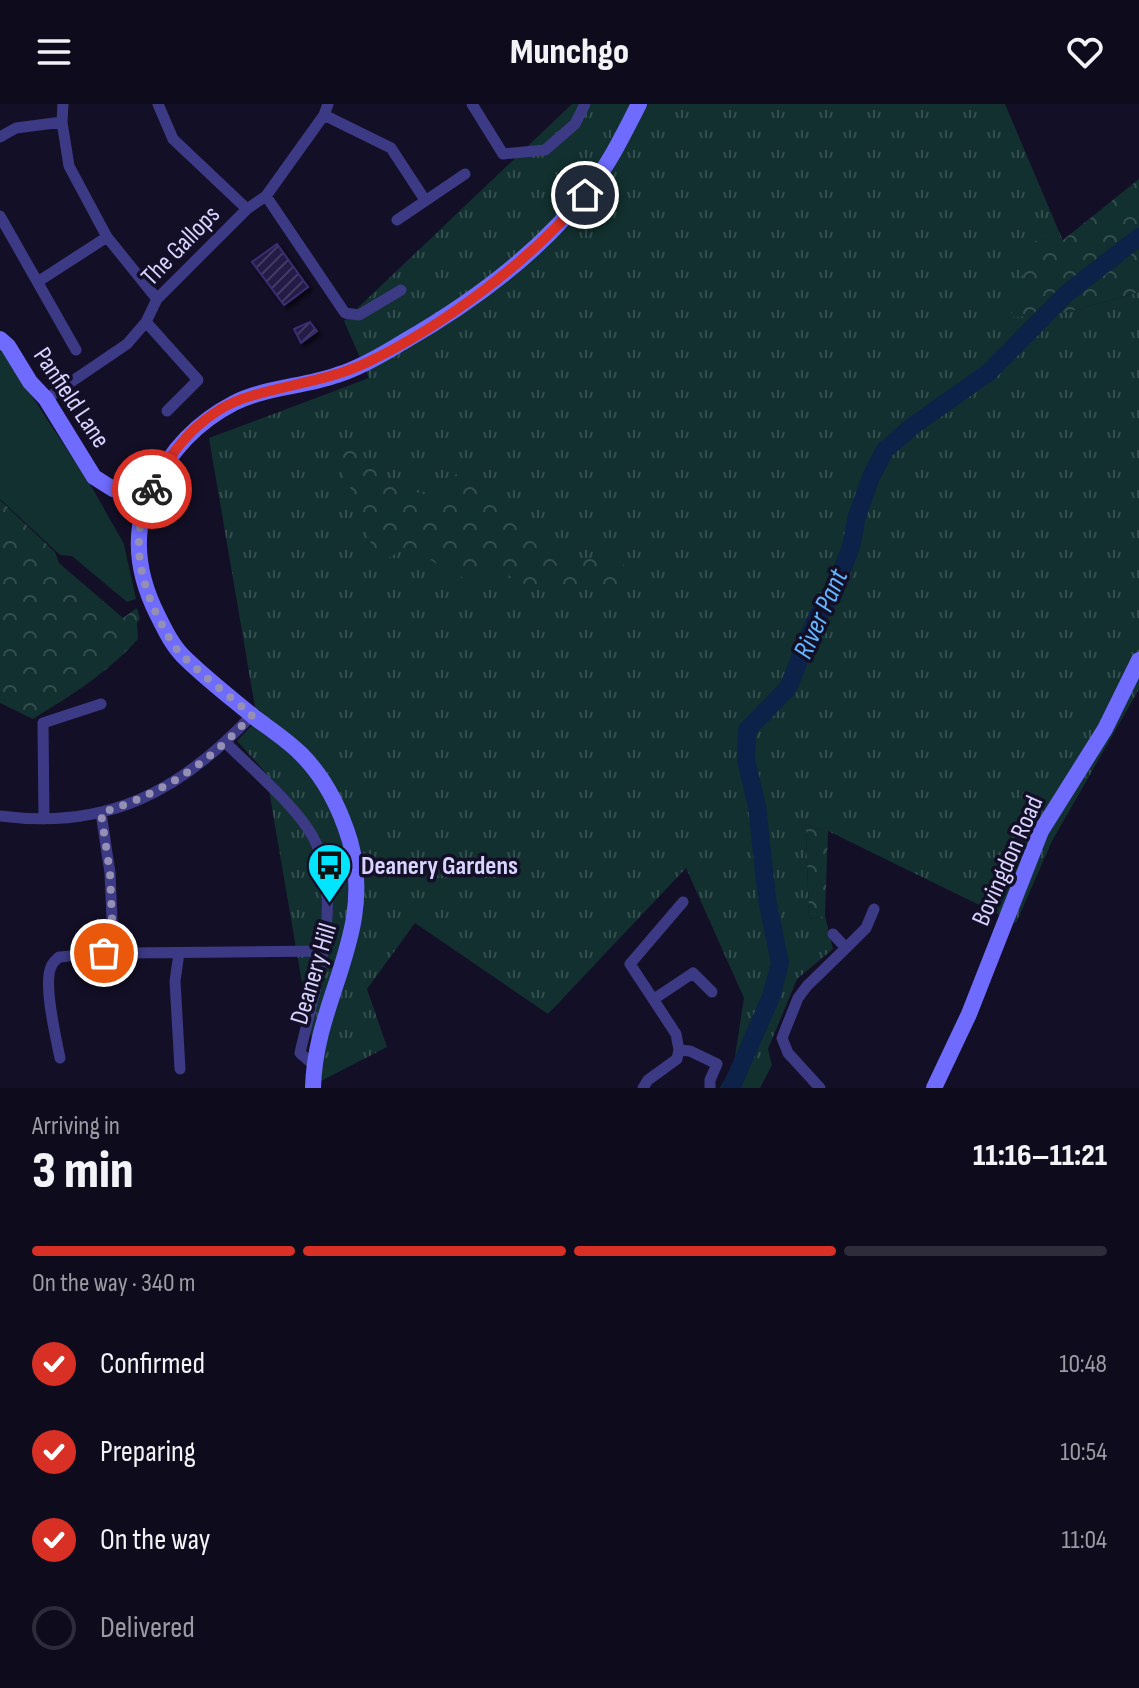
<!DOCTYPE html>
<meta charset="utf-8">
<style>
body{margin:0;font-family:"Sofia Sans Condensed",sans-serif;background:#171425;color:#f1f3f6;height:100vh;display:flex;flex-direction:column;font-size:30px;white-space:nowrap}
*{box-sizing:border-box;margin:0}
p{font-size:26px;color:#9b9ba3}
.icon{flex:none;width:44px;height:44px;fill:none;stroke:currentColor;stroke-width:2;stroke-linecap:round;stroke-linejoin:round}
.map{position:relative;height:984px;overflow:hidden}
.panel{display:flex;flex-direction:column;background:#0e0b1c;flex:1}
.panel>*{flex:none}
.pin{position:absolute;display:grid;place-items:center;width:68px;height:68px;color:#fff;margin:-34px;border:4px solid #fff;border-radius:50%;box-shadow:0 2px 8px #0007}
.courier{position:absolute;display:grid;place-items:center;width:80px;height:80px;margin:-40px;border:6px solid #d93025;border-radius:50%;background:#fff;color:#222;box-shadow:0 2px 10px #0007}
.headline em{font-style:normal;font-weight:800}
.headline div{display:flex;flex-direction:column-reverse}
.headline{display:flex;align-items:center;justify-content:space-between;height:136px;padding:0 32px}
h1{font-size:52px;font-weight:800;line-height:60px}
.bar{display:grid;grid-template-columns:repeat(4,1fr);gap:12px 8px;align-content:center;height:96px;padding:0 32px}
.bar i{height:10px;border-radius:6px;background:#2e2b3b}
.bar .selected{background:#d93025}
.bar p{grid-column:span 4}
ol{padding:0 32px;list-style:none}
li{display:flex;align-items:center;gap:24px;height:88px}
li p{margin-inline-start:auto}
li .icon{padding:8px;border-radius:50%;background:#d93025;color:#fff;stroke-width:4}
li:last-child{color:#9b9ba3}
li i{width:44px;height:44px;border:4px solid #2e2b3b;border-radius:50%}
header{display:flex;justify-content:space-between;align-items:center;height:104px;padding:0 32px;background:#0e0b1c;font-size:36px;font-weight:800}
.map>svg:first-child{display:block}
</style>
<header><svg class="icon" aria-label="menu" viewBox="0 0 24 24"><path d="M4 6h16M4 12h16M4 18h16"/></svg>Munchgo<svg class="icon" aria-label="heart" viewBox="0 0 24 24"><path d="M12 20l-8-8c-3-5 5-10 8-4 3-6 11-1 8 4z"/></svg></header>
<div class="map">
<svg width="1139" height="984" viewBox="0 0 1139 984">
<defs>
<pattern id="grass-tufts" width="24" height="20" patternUnits="userSpaceOnUse" patternTransform="scale(2)"><rect width="24" height="20" fill="#12302f"/><path d="M3 7l-1-3M5 7V3M7 7l1-3M15 17l-1-3M17 17v-4M19 17l1-3" fill="none" stroke="#344d4e"/></pattern>
<pattern id="forest-crowns" width="20" height="18" patternUnits="userSpaceOnUse" patternTransform="scale(2)"><rect width="20" height="18" fill="#12302f"/><path d="M2 6a3 3 0 1 1 6 0M12 15a3 3 0 1 1 6 0" fill="none" stroke="#344d4e"/></pattern>
<pattern id="building-hatch" width="6" height="6" patternUnits="userSpaceOnUse" patternTransform="scale(2)"><rect width="6" height="6" fill="#241b47"/><path d="M-1 1l2-2M0 6l6-6M5 7l2-2" fill="none" stroke="#433b63"/></pattern>
<filter id="shadow"><feDropShadow dx="3.5" dy="3.5" stdDeviation="2" flood-color="#0009"/></filter>
</defs>
<rect width="100%" height="100%" fill="#130f26"/>
<path fill="url(#grass-tufts)" d="M572,0h433l58,137 -23,-2 28,73 71,-20v397l-87,152 -36,82 -188,-92 -22,-5 3,93 16,-3 8,33 -36,30 -29,70 4,16 -12,23h-40l14,-25 10,-65 -58,-130 -138,146 -133,-91 -48,66 20,58 -68,35 -53,-309 -29,-32 17,-18 4,2 -49,-287 160,-60 -25,-57z"/>
<path fill="url(#forest-crowns)" d="M1139,75v113l-71,20 -59,6 16,-29 -7,-39 22,-11 23,1z
M342,338l59,46 33,9 23,-24 103,93 57,-14 19,38 -105,-2 -25,-14 -39,6 -32,-17 -25,-19 -33,22 -16,-60 -28,-47z
M0,396l55,52 4,11 64,55 14,-10 3,11 -3,4 1,16c-32,35 -65,55 -105,80l-33,-16z
M806,722l22,5 -3,85 -16,3z"/>
<path fill="#12302f" d="M0,243l94,144 30,53 12,55 -9,3 -55,-46 -12,-1 -60,-56z"/>
<g fill="none" stroke-linecap="round" stroke-linejoin="round">
<path stroke="#0c2248" stroke-width="18" d="M731,984l40,-91 9,-34 -13,-64 -10,-93 -11,-46 1,-30 41,-42 27,-67 20,-33 16,-41 6,-31 14,-39 14,-27 29,-25 75,-53 77,-78 73,-57"/>
</g>
<path fill="url(#building-hatch)" stroke="#3b2d73" stroke-width="2" filter="url(#shadow)" d="M277,140l31,43 -24,18 -32,-43z
M310,218l7,9 -16,12 -7,-14z"/>
<g fill="none" stroke-linecap="round" stroke-linejoin="round">
<path stroke="#3d3a85" stroke-width="11" d="M63,0l-1,18 7,44 38,71 50,62
M158,0l15,35 74,70
M472,0l31,50 42,-4 30,-26 10,-20
M324,11l67,33 34,52
M0,33l16,-9 46,-6
M266,92l79,117 14,2 42,-25
M0,112l76,134
M397,116l68,-46
M39,177l68,-44
M146,218l52,58 -31,31
M46,295l81,-55 19,-22 11,-23 90,-90 19,-13 58,-81 4,-11
M226,639c26,26 70,63 87,94 33,62 1,153 -13,216l14,12
M101,709l9,60 3,69 2,8
M0,712c107,14 180,-24 252,-101
M44,715l-1,-96 58,-19
M846,844l20,-20 8,-19
M179,849l-4,28 5,88
M654,895l39,-26 19,19
M679,946l11,1 27,13 -7,16v8
M60,954c-4,-20 -17,-74 -9,-91 1,-4 5,-7 8,-10 21,-1 49,-9 68,-4l196,-2
M643,984l5,-8 29,-21 2,-9 -3,-16 -46,-70 53,-62
M820,984l-32,-35 -6,-15 16,-40 9,-12 39,-38 -13,-14"/>
<path stroke="#6f6bff" stroke-width="16" d="M0,235l8,7 22,36 16,17 48,78 19,12 34,9
M313,984c2,-90 63,-154 37,-247 -10,-33 -25,-63 -49,-87 -14,-14 -31,-25 -47,-37 -24,-20 -49,-39 -71,-61 -11,-11 -18,-26 -25,-40 -21,-41 -27,-85 -6,-128 18,-37 45,-66 82,-85 32,-16 69,-16 103,-28 23,-7 45,-20 66,-33 70,-40 140,-92 189,-157 19,-24 33,-54 47,-81
M934,984l35,-74 72,-183 64,-102 34,-69"/>
</g>
<g fill="none" stroke-linecap="round" stroke-linejoin="round">
<path stroke="#948fb3" stroke-width="8" stroke-dasharray="0 14.4" d="M104,849l11,-3 -2,-8 -3,-69 -9,-60c64,-21 106,-48 151,-98 -23,-19 -48,-38 -70,-60 -10,-10 -16,-23 -23,-36 -21,-42 -29,-85 -7,-130"/>
<path stroke="#d93025" stroke-width="10" d="M152,385c19,-41 53,-80 99,-93 39,-12 80,-16 117,-34 75,-36 164,-102 217,-167"/>
</g>
<defs>
<symbol id="bus-pin" viewBox="-11 -11 22 30"><path d="M0 17L-7.5 6A9.5 9.5 0 1 1 7.5 6Z" fill="#00e5ff" stroke="#130f26"/><path d="M-5-6H5V4H4V6H2V4H-2V6H-4V4H-5ZM-3.5-4V0h7V-4ZM-3.5 1.2v1.5H-2V1.2ZM2 1.2v1.5H3.5V1.2Z" fill="#111"/></symbol>
</defs>
<g fill-rule="evenodd">
<use href="#bus-pin" x="304" y="736" width="51" height="69"/>
</g>
<g text-anchor="middle" dominant-baseline="central" stroke-width="7" stroke-linejoin="round" paint-order="stroke">
<g font-size="26" fill="#d9d4ff" stroke="#130f26">
<text transform="translate(181 142) rotate(-46)">The Gallops</text>
<text transform="translate(71 294) rotate(56)">Panfield Lane</text>
<text transform="translate(1008 757) rotate(-66)">Bovingdon Road</text>
<text transform="translate(314 870) rotate(-73)">Deanery Hill</text>
</g>
<g font-size="26" font-weight="bold" fill="#d9d4ff" stroke="#130f26" text-anchor="start">
<text x="361" y="762">Deanery Gardens</text>
</g>
<g font-size="28" font-style="italic" fill="#62b6ff" stroke="#130f26">
<text transform="translate(821 510) rotate(-66)">River Pant</text>
</g>
</g>
</svg>
<div class="pin" style="left:104px;top:849px;background:#ea580c"><svg class="icon" aria-label="bag" viewBox="0 0 24 24"><path d="M5 8h14l-1 12H6zM9 8a3 3 0 0 1 6 0"/></svg></div>
<div class="pin" style="left:585px;top:91px;background:#1f2937"><svg class="icon" aria-label="home" viewBox="0 0 24 24"><path d="M3 11l9-7 9 7M6 9v11h12V9"/></svg></div>
<div class="courier" style="left:152px;top:385px"><svg class="icon" aria-label="bike" viewBox="0 0 24 24"><circle cx="6" cy="16" r="4"/><circle cx="18" cy="16" r="4"/><path d="M6 16l4-8h5l3 8M10 8l3 8H6M13 5h3"/></svg></div>
</div>
<section class="panel">
<div class="headline"><div><h1>3 min</h1><p>Arriving in</p></div><em>11:16–11:21</em></div>
<div class="bar"><i class="selected"></i><i class="selected"></i><i class="selected"></i><i></i><p>On the way · 340 m</p></div>
<ol>
<li><svg class="icon" aria-label="check" viewBox="0 0 24 24"><path d="M5 12l5 5 9-10"/></svg>Confirmed<p>10:48</p></li>
<li><svg class="icon" aria-label="check" viewBox="0 0 24 24"><path d="M5 12l5 5 9-10"/></svg>Preparing<p>10:54</p></li>
<li><svg class="icon" aria-label="check" viewBox="0 0 24 24"><path d="M5 12l5 5 9-10"/></svg>On the way<p>11:04</p></li>
<li><i></i>Delivered</li>
</ol>
</section>
